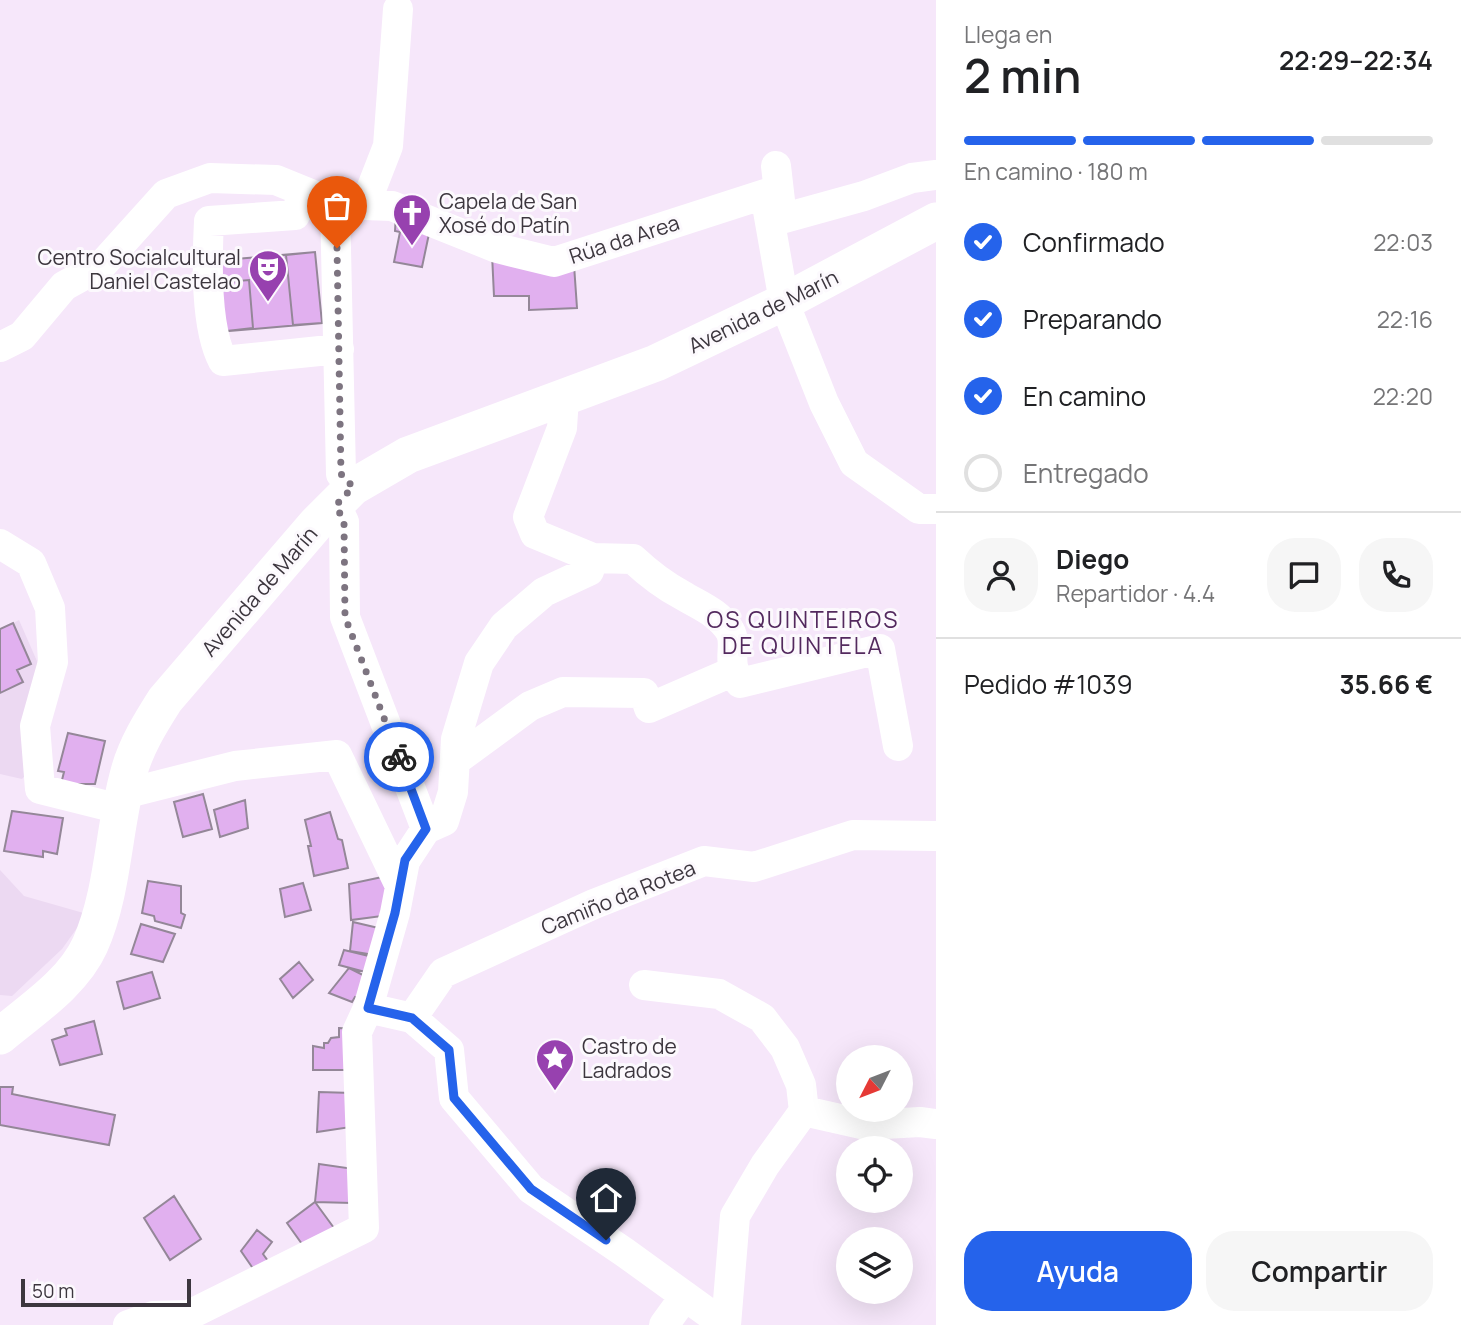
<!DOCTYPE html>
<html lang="es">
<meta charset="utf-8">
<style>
body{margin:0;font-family:Manrope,sans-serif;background:#f6f6f6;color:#202124;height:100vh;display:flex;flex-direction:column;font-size:26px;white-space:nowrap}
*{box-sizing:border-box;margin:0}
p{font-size:23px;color:#757577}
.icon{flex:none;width:38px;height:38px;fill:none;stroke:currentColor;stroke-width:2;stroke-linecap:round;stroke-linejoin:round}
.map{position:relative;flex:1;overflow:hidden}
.panel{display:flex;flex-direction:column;background:#fff;width:525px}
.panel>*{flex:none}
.needle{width:46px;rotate:228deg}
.buttons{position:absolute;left:836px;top:1045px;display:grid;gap:14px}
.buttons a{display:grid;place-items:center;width:77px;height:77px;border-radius:50%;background:#fff;box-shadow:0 7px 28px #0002;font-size:35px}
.scale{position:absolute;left:21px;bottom:18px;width:170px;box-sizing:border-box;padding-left:7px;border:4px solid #3c363e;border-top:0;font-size:19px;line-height:24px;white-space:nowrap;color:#3c363e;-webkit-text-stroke:5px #fcf9fd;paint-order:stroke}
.pin{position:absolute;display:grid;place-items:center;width:60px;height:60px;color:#fff;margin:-72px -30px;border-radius:50% 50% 50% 0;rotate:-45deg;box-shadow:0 0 7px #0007}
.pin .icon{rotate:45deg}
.courier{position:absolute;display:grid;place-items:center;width:70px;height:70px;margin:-35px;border:5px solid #2563eb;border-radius:50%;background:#fff;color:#222;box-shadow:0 2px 9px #0007}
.head em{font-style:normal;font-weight:600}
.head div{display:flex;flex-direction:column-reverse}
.head{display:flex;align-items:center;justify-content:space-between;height:119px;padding:0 28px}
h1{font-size:46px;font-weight:600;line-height:52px}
.bar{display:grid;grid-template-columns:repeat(4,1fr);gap:10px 7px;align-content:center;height:84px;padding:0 28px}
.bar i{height:9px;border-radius:5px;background:#e0e0e0}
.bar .active{background:#2563eb}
.bar p{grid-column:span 4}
.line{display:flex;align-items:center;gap:18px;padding:0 28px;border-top:2px solid #e0e0e0}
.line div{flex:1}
.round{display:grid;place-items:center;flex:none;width:74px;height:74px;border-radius:28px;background:#f6f6f6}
ol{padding:0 28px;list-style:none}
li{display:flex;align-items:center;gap:21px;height:77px}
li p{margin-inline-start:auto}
li .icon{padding:7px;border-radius:50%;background:#2563eb;color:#fff;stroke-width:4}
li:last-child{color:#757577}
li i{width:38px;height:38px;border:4px solid #e0e0e0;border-radius:50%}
.cta{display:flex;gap:14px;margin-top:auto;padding:14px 28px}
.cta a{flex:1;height:80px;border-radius:28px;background:#2563eb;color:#fff;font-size:28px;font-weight:600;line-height:80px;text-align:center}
.cta a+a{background:#f6f6f6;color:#202124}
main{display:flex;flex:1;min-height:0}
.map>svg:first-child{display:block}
</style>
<main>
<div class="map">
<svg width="936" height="1325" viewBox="0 0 936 1325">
<rect width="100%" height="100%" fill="#f6e7fa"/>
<path fill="#ecd9f2" d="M19,620l21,48 -7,99 -11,12 -22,-5v-144z
M0,870l24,26 63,18 -25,35 -50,47 -12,-1z"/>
<path fill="#e1b0ef" stroke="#948798" stroke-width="2" d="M396,214l34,15 -8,38 -28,-5 6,-30 -5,-1z
M315,252l7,71 -104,9 -6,-71z
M315,252l7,71 -29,2 -7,-70z
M492,254l82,11 3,43 -48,2v-14h-35z
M249,280l4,48 -35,4 -4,-49z
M13,623l18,41 -14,6 6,12 -23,11v-64z
M68,733l37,8 -10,43h-34l3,-12 -6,-1z
M203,794l9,35 -29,8 -9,-35z
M245,800l3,28 -28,9 -6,-27z
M12,811l51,7 -6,36 -14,-3v6l-39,-6z
M330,812l8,27 4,1 6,28 -34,8 -6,-30h3l-6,-26z
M387,876l3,39 -39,5 -2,-36z
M148,881l33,5v27l4,2 -4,13 -26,-7 -1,-5 -12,-3z
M303,883l8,27 -26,7 -5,-28z
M353,922l34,8 -7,26 -30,-5z
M141,924l34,10 -12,28 -32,-8z
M344,950l33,8 -8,15 -30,-8z
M299,962l14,18 -20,18 -13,-19z
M349,968l24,12 -10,20 -8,-3 -3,5 -23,-9z
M152,972l8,26 -36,11 -7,-27z
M94,1021l8,33 -42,11 -8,-25 15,-5 -2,-6z
M339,1028l13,1v41h-39v-24l11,2v-5h4l3,-5 8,-1z
M0,1087h13l-1,7 103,21 -6,30 -109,-20z
M319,1092l33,1 -1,34 -34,5z
M319,1164l35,5 -2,34 -37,-1z
M174,1196l27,43 -31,21 -26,-42z
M315,1202l19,26 -27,23 -20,-28z
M257,1230l15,12 -9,12 5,7 -14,9 -13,-19z"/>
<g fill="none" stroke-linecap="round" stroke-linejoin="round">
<path stroke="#fff" stroke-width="30" d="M776,166l6,52
M304,192l-9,23 -86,6c-2,39 -4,106 14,140l116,-12
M335,204l6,270 12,13
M365,205l23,-59 10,-137
M770,222l94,-26 48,-18 24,-3
M0,347l22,-11 42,-50 38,-21 64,-71 44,-16 66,2 59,24 57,2 105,42 57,14 211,-68 19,108 40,101 30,60 65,46h17
M0,544l31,19 19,45 3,54 -18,64 5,63 80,20
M593,558l40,1c15,14 30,26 49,36 18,11 36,17 48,36 8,14 -5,31 10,52l140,-34 18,97
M455,761l75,-55 33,-14 81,1 5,15 83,-36
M124,794l111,-28 102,-11 63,131
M426,829l18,-8 9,-29 3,-53 23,-76 25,-37 40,-34 45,-21 4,-13 -58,-24 -7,-17 34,-89 2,-31
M644,985l75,9 43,24 23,30 16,37 3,26 -39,54 -30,51 -9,109
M368,1008l44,10 37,32 5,48 77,91 93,63 101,73
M412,1018l31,-45 151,-69 110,-43 50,6 99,-32 83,1
M804,1111l62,14 54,-3 16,2
M128,1325l25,-9 36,-1 175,-87 -7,-196 11,-24 27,-95 10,-52 21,-32 -81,-212 -1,-95 -8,-17
M664,1325l21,-29"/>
<path stroke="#fff" stroke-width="37" d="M0,1036c31,-26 73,-53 90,-91 24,-54 23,-117 39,-173 7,-26 22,-50 36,-72l151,-176 37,-37 55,-32 248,-92 128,-61 152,-81"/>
</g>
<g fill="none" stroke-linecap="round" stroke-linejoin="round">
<path stroke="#7d7480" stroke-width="7" stroke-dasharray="0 12.6" d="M337,248l4,226 12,13 -17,18 8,17 1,95 54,140"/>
<path stroke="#2563eb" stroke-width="9" d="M399,757l27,72 -21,31 -10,53 -27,95 44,10 37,32 5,48 77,91 75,51"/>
</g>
<defs>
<symbol id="church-pin" viewBox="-11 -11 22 30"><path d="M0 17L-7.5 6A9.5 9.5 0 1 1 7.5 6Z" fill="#9741af" stroke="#fcf9fd"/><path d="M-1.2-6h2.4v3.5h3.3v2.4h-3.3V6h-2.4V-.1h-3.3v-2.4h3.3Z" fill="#fff"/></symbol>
<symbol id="theatre-pin" viewBox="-11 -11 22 30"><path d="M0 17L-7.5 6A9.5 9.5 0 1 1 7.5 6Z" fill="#9741af" stroke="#fcf9fd"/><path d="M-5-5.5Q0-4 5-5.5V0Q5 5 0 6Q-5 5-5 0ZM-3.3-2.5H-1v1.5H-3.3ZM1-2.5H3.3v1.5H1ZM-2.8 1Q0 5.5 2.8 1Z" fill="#fff"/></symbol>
<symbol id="sight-pin" viewBox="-11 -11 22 30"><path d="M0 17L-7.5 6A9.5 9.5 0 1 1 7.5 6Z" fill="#9741af" stroke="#fcf9fd"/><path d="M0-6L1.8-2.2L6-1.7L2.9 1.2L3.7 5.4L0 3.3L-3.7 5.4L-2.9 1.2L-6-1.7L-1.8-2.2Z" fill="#fff"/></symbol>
</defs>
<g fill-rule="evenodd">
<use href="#church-pin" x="390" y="191" width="44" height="60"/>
<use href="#theatre-pin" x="246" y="247" width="44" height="60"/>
<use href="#sight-pin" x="533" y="1036" width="44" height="60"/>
</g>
<g text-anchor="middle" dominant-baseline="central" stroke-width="6" stroke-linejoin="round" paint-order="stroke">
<g font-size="21" fill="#3c363e" stroke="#fcf9fd" text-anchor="start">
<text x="439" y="201">Capela de San<tspan x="439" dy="24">Xosé do Patín</tspan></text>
<text x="241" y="257" text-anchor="end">Centro Socialcultural<tspan x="241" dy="24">Daniel Castelao</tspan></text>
<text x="582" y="1046">Castro de<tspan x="582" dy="24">Ladrados</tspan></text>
</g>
<g font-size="21" fill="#3c363e" stroke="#fcf9fd">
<text transform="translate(624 239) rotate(-18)">Rúa da Area</text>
<text transform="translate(763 311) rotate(-26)">Avenida de Marín</text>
<text transform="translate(259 591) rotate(-49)">Avenida de Marín</text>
<text transform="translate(618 897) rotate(-22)">Camiño da Rotea</text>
</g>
<g font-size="23" letter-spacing="2" fill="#53295e" stroke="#fcf9fd">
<text x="803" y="619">OS QUINTEIROS<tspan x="803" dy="26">DE QUINTELA</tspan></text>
</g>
</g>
</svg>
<div class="buttons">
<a><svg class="needle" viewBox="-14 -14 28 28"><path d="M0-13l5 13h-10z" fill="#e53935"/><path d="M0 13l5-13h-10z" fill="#757577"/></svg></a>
<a><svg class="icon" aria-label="locate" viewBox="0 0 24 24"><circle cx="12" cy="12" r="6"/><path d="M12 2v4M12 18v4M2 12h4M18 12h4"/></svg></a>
<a><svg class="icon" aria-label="layers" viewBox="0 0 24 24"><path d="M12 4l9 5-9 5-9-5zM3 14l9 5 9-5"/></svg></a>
</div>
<div class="scale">50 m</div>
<div class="pin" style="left:337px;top:248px;background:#ea580c"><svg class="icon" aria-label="bag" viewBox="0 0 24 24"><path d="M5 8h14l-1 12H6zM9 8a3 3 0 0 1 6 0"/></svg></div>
<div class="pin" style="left:606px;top:1240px;background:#1f2937"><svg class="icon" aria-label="home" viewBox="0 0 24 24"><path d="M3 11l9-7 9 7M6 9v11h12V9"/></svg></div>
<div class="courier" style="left:399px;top:757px"><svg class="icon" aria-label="bike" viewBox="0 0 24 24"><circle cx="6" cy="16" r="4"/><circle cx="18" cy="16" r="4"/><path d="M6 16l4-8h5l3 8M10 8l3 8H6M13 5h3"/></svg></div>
</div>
<section class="panel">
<div class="head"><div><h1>2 min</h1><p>Llega en</p></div><em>22:29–22:34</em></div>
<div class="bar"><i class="active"></i><i class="active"></i><i class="active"></i><i></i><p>En camino · 180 m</p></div>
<ol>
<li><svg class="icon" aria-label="check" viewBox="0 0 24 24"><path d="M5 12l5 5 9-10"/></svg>Confirmado<p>22:03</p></li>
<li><svg class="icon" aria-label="check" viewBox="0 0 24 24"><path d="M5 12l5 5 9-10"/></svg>Preparando<p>22:16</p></li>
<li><svg class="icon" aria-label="check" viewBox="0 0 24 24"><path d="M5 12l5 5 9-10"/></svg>En camino<p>22:20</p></li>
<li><i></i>Entregado</li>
</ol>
<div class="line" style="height:126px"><a class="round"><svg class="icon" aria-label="person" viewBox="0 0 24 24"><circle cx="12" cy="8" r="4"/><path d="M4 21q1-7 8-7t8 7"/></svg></a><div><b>Diego</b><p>Repartidor · 4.4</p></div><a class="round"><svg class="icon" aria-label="chat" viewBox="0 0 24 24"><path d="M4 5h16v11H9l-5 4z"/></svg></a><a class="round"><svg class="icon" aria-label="phone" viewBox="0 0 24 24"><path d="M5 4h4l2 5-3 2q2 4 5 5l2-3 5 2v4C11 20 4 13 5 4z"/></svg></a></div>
<div class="line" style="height:91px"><div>Pedido #1039</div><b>35.66 €</b></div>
<div class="cta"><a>Ayuda</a><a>Compartir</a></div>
</section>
</main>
